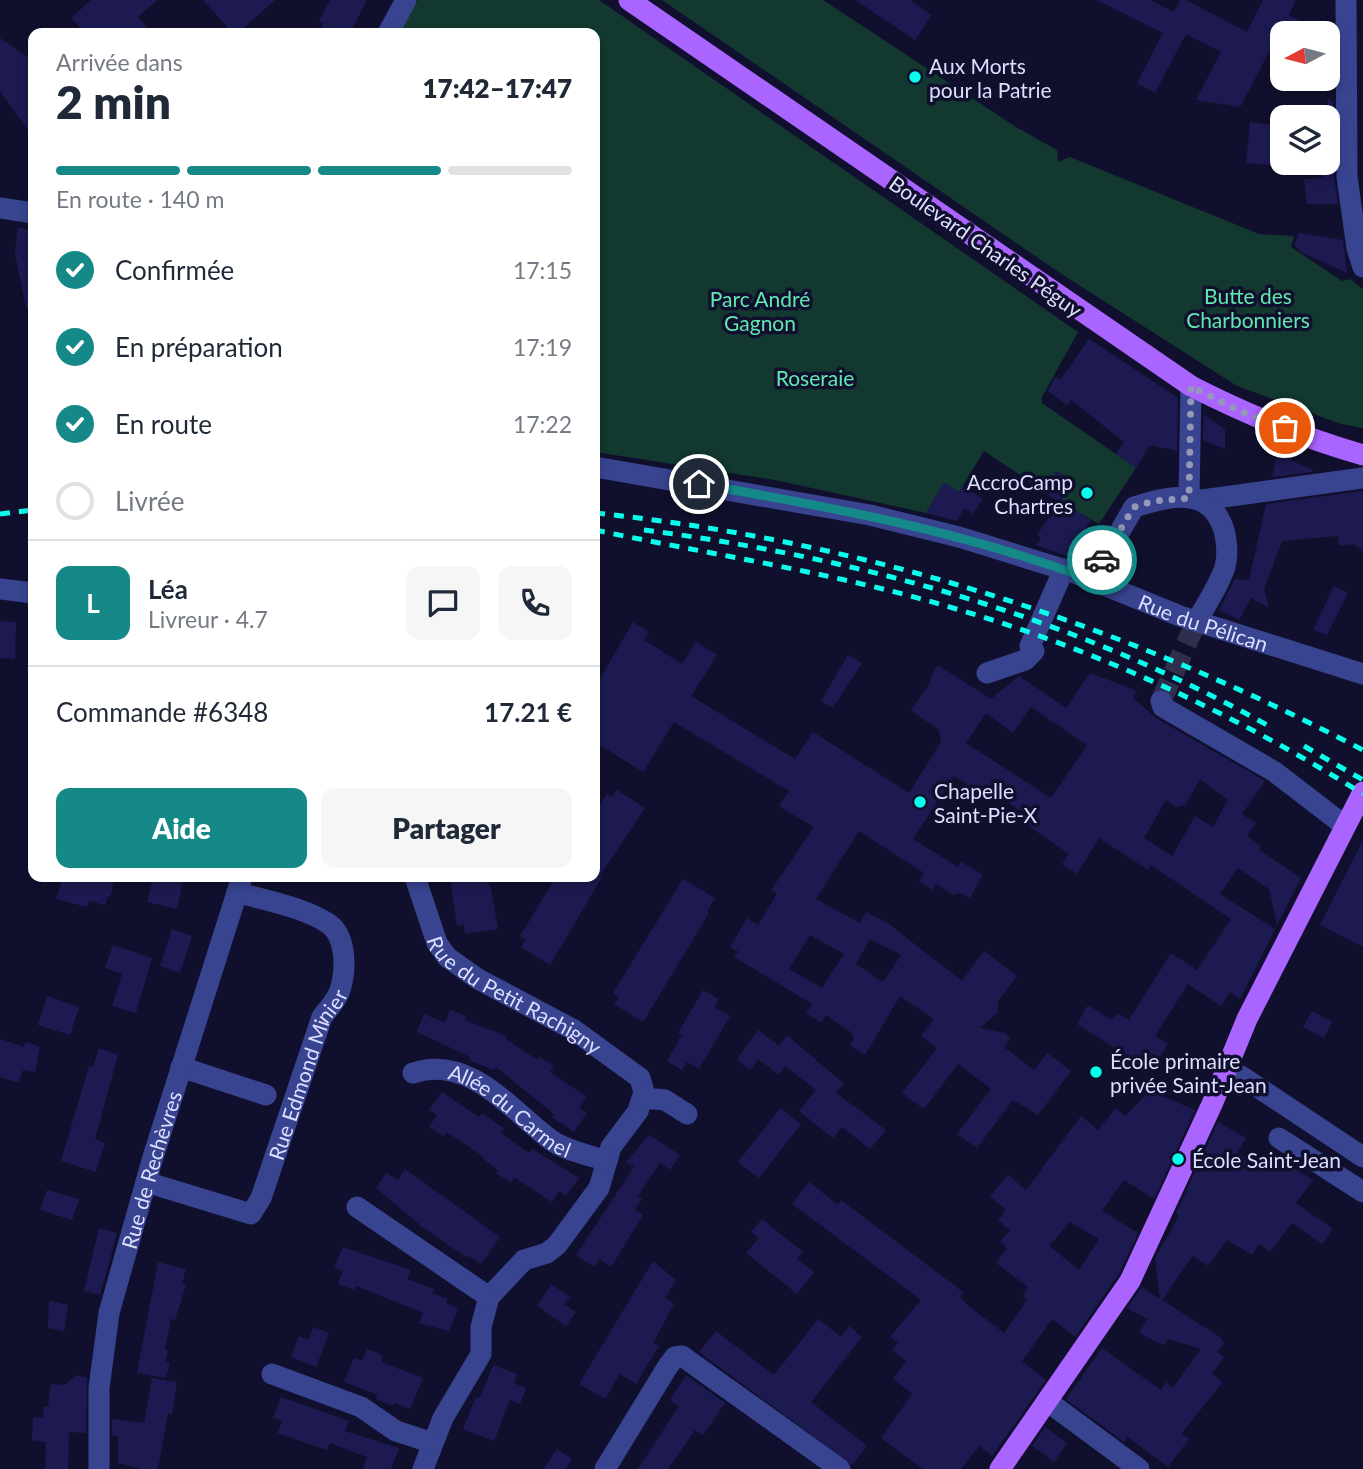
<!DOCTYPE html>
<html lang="fr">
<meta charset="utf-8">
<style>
body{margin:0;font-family:Lato,sans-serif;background:#f6f6f7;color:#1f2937;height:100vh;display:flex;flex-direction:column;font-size:26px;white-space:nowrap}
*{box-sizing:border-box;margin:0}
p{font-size:23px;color:#747a83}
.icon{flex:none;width:38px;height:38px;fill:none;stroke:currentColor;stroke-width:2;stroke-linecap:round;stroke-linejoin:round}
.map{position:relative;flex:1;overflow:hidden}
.panel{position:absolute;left:28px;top:28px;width:572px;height:854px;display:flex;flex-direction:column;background:#fff;border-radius:14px;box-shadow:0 4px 10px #0003}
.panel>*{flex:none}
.needle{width:46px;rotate:263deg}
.tools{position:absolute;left:1270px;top:21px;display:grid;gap:14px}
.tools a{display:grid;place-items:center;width:70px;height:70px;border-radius:14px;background:#fff;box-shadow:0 4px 10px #0003;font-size:35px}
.pin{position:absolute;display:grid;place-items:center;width:60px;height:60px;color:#fff;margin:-30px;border:4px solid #fff;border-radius:50%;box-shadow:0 2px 7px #0007}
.courier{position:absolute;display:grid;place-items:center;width:70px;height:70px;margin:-35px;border:5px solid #158988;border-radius:50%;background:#fff;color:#222;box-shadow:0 2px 9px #0007}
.summary em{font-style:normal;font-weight:800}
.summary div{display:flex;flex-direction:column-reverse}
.summary{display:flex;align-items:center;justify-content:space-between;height:119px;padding:0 28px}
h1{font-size:46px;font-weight:800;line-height:52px}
.bar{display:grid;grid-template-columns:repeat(4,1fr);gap:10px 7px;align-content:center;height:84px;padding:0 28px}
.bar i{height:9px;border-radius:5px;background:#e0e1e3}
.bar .selected{background:#158988}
.bar p{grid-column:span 4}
.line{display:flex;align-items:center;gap:18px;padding:0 28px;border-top:2px solid #e0e1e3}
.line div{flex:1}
.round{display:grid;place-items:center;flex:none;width:74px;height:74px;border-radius:14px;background:#f6f6f7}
ol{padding:0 28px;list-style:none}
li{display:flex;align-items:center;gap:21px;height:77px}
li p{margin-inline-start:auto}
li .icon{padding:7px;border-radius:50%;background:#158988;color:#fff;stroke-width:4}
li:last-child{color:#747a83}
li i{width:38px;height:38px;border:4px solid #e0e1e3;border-radius:50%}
.action{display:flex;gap:14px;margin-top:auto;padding:14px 28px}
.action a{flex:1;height:80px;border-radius:14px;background:#158988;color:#fff;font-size:28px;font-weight:800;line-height:80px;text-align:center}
.action a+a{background:#f6f6f7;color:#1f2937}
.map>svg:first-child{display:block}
</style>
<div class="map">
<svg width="1363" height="1469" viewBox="0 0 1363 1469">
<rect width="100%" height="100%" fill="#10102e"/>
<path fill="#123830" d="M418,0h181l479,332 -36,65v6l94,65 -37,56 -39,-22 -76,-51 -25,41 -15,-9 -18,30 -151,-33 -180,-28v-419h-198z
M662,0h161l193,127 41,23 1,12 12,-5 189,77 35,2 -3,11 51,34 8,-2 13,10v139l-22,-4 -104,-38 -177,-113z"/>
<path fill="#1c1a50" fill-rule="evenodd" d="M91,0h66l-19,17 14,16h-67l-14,-15z
M203,0h72l-37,33h-5z
M330,0h37l-17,33h-30l3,-10 -4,-2z
M855,0h55l22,15 -17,25z
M1097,0h53l24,12 6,-12h6l61,32 16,-32h33l-7,15 33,18h-39v10l-7,-4 -36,68 -44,-7 25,-48 -35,-18 -31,59 -18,-10 26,-50z
M0,38l33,23v76l-33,-46z
M1328,98l5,5 1,74 4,27h-31l-3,-25 19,-1v-15h5z
M1250,122l21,3 -1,21 9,1 -2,19 -31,-3z
M18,227l15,4v75l-7,1 -11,-53z
M1299,233l44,7 4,33 -44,-20 -9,-7z
M1089,339l89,59 -1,53 -27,-6 -14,23 -20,-14 8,-12 -53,-42 -4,5 -19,-14 7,-14 6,2z
M1204,415l21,14v20l-22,-9z
M1277,454l36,16 -1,2 -40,5z
M1056,471l18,10 -13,20 30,19 -24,36 -31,-11 5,-7 -4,-3 22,-33 -16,-11z
M944,483l15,9 4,-6 20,13 -10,15 -8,-6 -9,13 -30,-8z
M1363,491v59l-10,-6 -14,2 -1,-10 -56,5 -18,48 5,19 -18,-10 -12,22 -20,-10 16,-31 14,1 17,-76z
M1334,586l14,7 -21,42 -14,-5z
M0,621l16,1 -1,37 -15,-1z
M633,622l16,10 -5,8 38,24 14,-22 21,13 -26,41 104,63 18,-27 96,61 32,-51 -2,-12 -28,-20 20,-28 -2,-2 9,-15 53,34 28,-23 47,32 24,-35 16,6 31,12 -4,7 23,20 109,63 -23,33 14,9 -9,13 14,10 -2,4 42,28 -24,47 -8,-36 -31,-21 -18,26 55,35 -35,70 -10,-7 -9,14 -33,-22 -33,52 13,8 -17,27 -74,-47 11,-19 23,15 7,-7 11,7 42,-67 26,17 34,-51 -80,-54 -3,5 -49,-32 -22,36 -15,-10 7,-10 -43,-30 -2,-11 -32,-21 -4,6 -34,-22 -41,63 45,28 3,-5 22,13 -13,23 -9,-5 -8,2 -17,-11 -3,6 -14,-9 5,-8 -65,-42 -43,68 44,24 6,-11 23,12 73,57 22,-30 33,25 -19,25v11l-18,16 25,5 5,6 -6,8 30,23 13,-17 24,18 -33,44 -25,-15 -36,48 -20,-14 34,-45 -33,-25 -34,45 -22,-16 35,-45 -16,-12 13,-17 -34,-23 -35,59 -15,-10 4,-7 -2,-5 -26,-18 -5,8 -15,-10 6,-9 -78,-47 4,-6 -8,-4 17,-29 11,7 19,-31 -6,-4 43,-63 -35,-21 10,-15 -115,-69 -31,50 -48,-30v-55zM1031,707l56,38 -36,53 -85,-55 20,-30 27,20zM1200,779l28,21 -15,27 -18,-11 -23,40 -28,-18 22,-38 10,7 9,-2zM810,935l34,19 -22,34 -33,-19zM870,939l31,16 -18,27 -27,-18z
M848,655l14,8 -29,45 -12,-7z
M617,790l28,18 -46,69h3l-52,88 -29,-18 5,-7 -6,-4 36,-59h39v-65l12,-18 5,3z
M1363,840v107l-43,-22z
M63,877h46l-2,4 7,2 -4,14h-3l-2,8 -16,-4 -2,6 -31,-8z
M153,877h31l-7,32 -30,-7z
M450,877h34l7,11 7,41 -33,5 -1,-9 -7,1z
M683,879l32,19 -8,13 2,2 -66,109 -29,-18 5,-7 -6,-4z
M172,929l20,7 -12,37 -20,-7z
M113,945l39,13 -16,55 -24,-7 10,-32 -17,-6z
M703,990l16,9 -5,8 16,9 -31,53 -12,-7 -5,8 -15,-9 15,-26 -4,-2z
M47,996l32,11 -9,28 -32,-10z
M450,1010l16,6 -1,4 41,16v3l31,21 2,-3 15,9 -4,6 37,25 -8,11 8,5 -13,19 -22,-15 2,-3 -58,-47 -2,3 -25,-10 1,-3 -53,-25 7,-18 21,9z
M1312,1011l20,11 -8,16 -21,-11z
M758,1030l21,16 8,-11 57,49 -8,9 50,37 -16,19 -28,-22 -9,11 -34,-27 17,-21 -31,-24 -6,9 -21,-16 -8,11 -13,-11z
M0,1039l24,8 1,-5 15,5 -5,25 -12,-2 -4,13 -19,-6z
M99,1048l19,7 -23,84 10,4 -9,29 -35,-11 28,-95 4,1z
M1150,1091l45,19 -41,89 -30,-19 -22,31 36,22 -19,41 -44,63 -23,-18 -30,42 24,19 -54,76 -13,-10 -18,23h-38l-42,-31 31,-44 -19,-15 13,-18 -14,-11 6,-7 -8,-6 31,-37 -129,-96 17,-22 29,23 3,-5 122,92 -3,5 7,8 37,28 23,-33 -4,-4 5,-9 -32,-24 11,-15 -7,-6 10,-12 -12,-10 8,-10 -16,-14 18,-21 18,15 55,-74 17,14 18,-22 9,8zM1070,1222l29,17 -20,31 -30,-24z
M442,1092l37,25 3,-4 14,10 8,5 -3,5 28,20 3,-4 47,29 -13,18 -7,-5 -7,11 -38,-25 -3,6 -15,-10 2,-3 -15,-11 1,-2 -37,-25 -3,4 -15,-9 8,-12 -8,-5z
M780,1108l21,16 -42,54 -21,-16z
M1218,1122l28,16 -9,14 29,18 8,-14 39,24 -17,23 37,26 -11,15 -30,-21 -22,29 -11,-8 -7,11 -25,-15 -19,26 -15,-11 -31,45 58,37 4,6 -7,9 7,5 -12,17 11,8 -42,52 8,5 -21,28 -40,-30 -4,5 -58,-43 36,-51 59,42 5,-8 7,6 28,-39 -33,-10 -4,6 -8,-3 -17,-10 9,-13 -21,-11 15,-21 18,12 -5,-41 24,-42 -3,-3z
M649,1135l31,20 -10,15 -10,-7 -22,33 4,3 -7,10 8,6 -32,52 -11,-8 -6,8 -18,-12 58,-88 -8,-5z
M405,1169l95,68 -19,27 -14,-9 -1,2 -45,-31 -45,-38 10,-15 12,7z
M47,1190l32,9 -7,21 -32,-10z
M762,1219l41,33 -6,7 17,13 -17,22 -51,-41 13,-15 -8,-6z
M99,1228l18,5 -17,62 -16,-4z
M343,1247l68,23 -4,9 27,10 -2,4 15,6 -1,4 12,5 -9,23 -30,-8 4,-10 -67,-27 -2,4 -16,-6 5,-13 -9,-3z
M653,1261l23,19 -11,18 9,6 -21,39 6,3 -23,38 -16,-10 -15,25 -26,-15z
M158,1262l28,7 -4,15 4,1 -11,35 -4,-1 -6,30 3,1 -3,12 5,1 -4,15 -29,-5z
M551,1284l19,13 -6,7 12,8 -10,14 -29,-20z
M49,1301l19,4 -4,26 -16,-3z
M818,1319l23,18 8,-11 13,11 -51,65 56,44 -15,19 -153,-113 17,-21 58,44z
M313,1327l16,6 -13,34 -25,-10 8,-21 9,4z
M367,1349l16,6 -2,7 42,16 -13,31 -15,-6 -2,3 -17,-7 2,-4 -34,-13 10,-24 8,3z
M493,1365l24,9 -3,9 12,5 -6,16 -10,-4 -16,41 -31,-12 13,-32 4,1z
M76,1375l11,3 -1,55 -17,-1 -1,37h-23l1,-27 -14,-2 1,-23 10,1 1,-11h4l3,-23 14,1z
M686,1375l39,28 -22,32 -8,-5 -27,39h-30l41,-63 -9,-6z
M152,1378l25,4 -5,32 -4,-1 -10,56h-17l-23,-6v-27h-6v-17l32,4z
M281,1397l68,24 -4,10 54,17 -8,21h-28l4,-12 -37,-14 -3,7 -50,-17 5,-12 -9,-3z
M1045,1427l22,16 -13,19 -22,-16z
M557,1449l15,10 -6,10h-22z"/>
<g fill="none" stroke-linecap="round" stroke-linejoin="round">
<path stroke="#2f2f4d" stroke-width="21" stroke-dasharray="21 10" stroke-linecap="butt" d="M1161,701l36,-81"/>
<g stroke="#384490" stroke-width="21">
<path d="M1346,0l1,177 10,71 6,19"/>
<path d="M388,33l18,-33"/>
<path d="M0,208l33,5"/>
<path id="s1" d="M595,467l275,48 89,22 113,35 108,44 183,58"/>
<path d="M1189,497l2,-111"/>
<path d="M1202,500l161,-22"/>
<path d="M1092,580l42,-73c36,-11 75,-22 90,23 3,12 4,25 1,37 -6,18 -18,37 -28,53"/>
<path d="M0,589l33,4"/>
<path d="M987,673l38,-13 9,-9 -4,-5 34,-77"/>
<path d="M1161,701l2,6 112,65 70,54"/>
<path id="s2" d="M415,877l22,66 10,14 31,22 96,51 66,48 4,14 -6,19 -27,36 -12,41 -42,57 -10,8 -23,7 -35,37 -8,30v27l-38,64 -20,51"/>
<path d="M181,1067l85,28"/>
<path d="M1226,1070l15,6 122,81"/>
<path id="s3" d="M413,1073c56,-19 98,37 138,67 15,11 38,15 56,21"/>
<path d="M643,1098l22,2 22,14"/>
<path d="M1279,1138l84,54"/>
<path id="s4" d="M146,1182l105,32 10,-16 61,-181c6,-8 15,-17 18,-27 6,-19 7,-53 -11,-66 -25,-17 -63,-23 -92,-32"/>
<path d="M357,1207l132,90"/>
<path d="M272,1374l89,33 35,24 37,12"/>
<path d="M1047,1401l92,68"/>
<path id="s5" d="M99,1469v-81l10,-75 44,-156 89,-280"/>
<path d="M605,1469l63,-103 7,-9 7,-1 158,113"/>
</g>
<path stroke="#aa64ff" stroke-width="21" d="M629,0l562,386c55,28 112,52 172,69
M1000,1469l130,-188 83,-179 34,-83 116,-227"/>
<path stroke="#09ffec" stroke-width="5" stroke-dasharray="10 9" stroke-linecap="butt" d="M595,513c271,28 527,111 768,237
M0,514l33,-4
M595,530c119,25 241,43 358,78 145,42 282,106 410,186
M644,530c219,28 436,89 630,199
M1304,746l59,34"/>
</g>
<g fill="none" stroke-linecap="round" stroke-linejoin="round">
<path stroke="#9597b6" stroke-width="7" stroke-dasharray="0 12.6" d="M1102,560l32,-53 20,-6 35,-3 2,-112 46,24 48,18"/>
<path stroke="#158988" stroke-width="9" d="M699,484c133,23 266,48 393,96l10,-20"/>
</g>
<g fill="#09ffec" stroke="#10102e" stroke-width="2.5">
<circle cx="915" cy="77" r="7"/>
<circle cx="1087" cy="493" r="7"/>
<circle cx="920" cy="802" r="7"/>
<circle cx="1096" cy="1072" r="7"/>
<circle cx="1178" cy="1159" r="7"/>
</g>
<g text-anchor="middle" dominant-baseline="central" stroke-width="7" stroke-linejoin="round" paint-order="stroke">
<g font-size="21" fill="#dddfff" stroke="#10102e" text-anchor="start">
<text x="929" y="65">Aux Morts<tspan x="929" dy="24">pour la Patrie</tspan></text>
<text x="1073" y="481" text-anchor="end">AccroCamp<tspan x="1073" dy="24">Chartres</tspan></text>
<text x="934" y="790">Chapelle<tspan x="934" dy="24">Saint-Pie-X</tspan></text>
<text x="1110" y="1060">École primaire<tspan x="1110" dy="24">privée Saint-Jean</tspan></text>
<text x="1192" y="1159">École Saint-Jean</text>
</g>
<g font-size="21" fill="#dddfff" stroke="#10102e">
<text transform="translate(986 246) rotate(35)">Boulevard Charles Péguy</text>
<text stroke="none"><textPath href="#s1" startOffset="630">Rue du Pélican</textPath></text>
<text stroke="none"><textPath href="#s2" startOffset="164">Rue du Petit Rachigny</textPath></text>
<text stroke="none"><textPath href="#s4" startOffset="261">Rue Edmond Minier</textPath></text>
<text stroke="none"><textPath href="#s3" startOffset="110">Allée du Carmel</textPath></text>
<text stroke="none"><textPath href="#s5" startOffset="306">Rue de Rechèvres</textPath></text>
</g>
<g font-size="21" fill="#5fe9ae" stroke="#10102e">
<text x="1248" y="295">Butte des<tspan x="1248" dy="24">Charbonniers</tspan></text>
<text x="760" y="298">Parc André<tspan x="760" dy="24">Gagnon</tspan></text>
<text x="815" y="377">Roseraie</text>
</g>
</g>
</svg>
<div class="tools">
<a><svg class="needle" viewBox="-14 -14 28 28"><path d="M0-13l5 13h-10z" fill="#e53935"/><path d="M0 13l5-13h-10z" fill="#747a83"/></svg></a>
<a><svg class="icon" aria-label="layers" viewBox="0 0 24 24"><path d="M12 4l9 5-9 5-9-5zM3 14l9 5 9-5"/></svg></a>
</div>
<div class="pin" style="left:1285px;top:428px;background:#ea580c"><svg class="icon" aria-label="bag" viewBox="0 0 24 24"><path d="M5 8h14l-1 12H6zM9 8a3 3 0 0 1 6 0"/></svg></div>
<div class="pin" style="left:699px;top:484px;background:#1f2937"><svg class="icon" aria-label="home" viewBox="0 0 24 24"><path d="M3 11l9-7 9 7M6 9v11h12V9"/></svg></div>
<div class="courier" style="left:1102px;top:560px"><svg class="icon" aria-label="car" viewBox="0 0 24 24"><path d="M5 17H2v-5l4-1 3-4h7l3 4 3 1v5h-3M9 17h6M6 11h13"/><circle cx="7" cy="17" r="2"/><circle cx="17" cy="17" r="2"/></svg></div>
<section class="panel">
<div class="summary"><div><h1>2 min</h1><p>Arrivée dans</p></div><em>17:42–17:47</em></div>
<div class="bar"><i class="selected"></i><i class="selected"></i><i class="selected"></i><i></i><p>En route · 140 m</p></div>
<ol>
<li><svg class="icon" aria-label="check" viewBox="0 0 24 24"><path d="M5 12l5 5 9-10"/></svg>Confirmée<p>17:15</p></li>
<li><svg class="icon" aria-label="check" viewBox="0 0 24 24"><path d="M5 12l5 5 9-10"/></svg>En préparation<p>17:19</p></li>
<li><svg class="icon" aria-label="check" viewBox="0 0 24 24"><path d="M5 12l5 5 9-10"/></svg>En route<p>17:22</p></li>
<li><i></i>Livrée</li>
</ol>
<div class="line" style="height:126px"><b class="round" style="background:#158988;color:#fff">L</b><div><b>Léa</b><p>Livreur · 4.7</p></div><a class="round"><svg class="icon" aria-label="chat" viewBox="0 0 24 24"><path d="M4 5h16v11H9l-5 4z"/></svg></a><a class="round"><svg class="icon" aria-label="phone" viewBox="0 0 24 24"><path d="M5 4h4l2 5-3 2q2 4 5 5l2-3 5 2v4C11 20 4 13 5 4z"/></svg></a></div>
<div class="line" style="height:91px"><div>Commande #6348</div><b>17.21 €</b></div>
<div class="action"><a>Aide</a><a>Partager</a></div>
</section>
</div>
